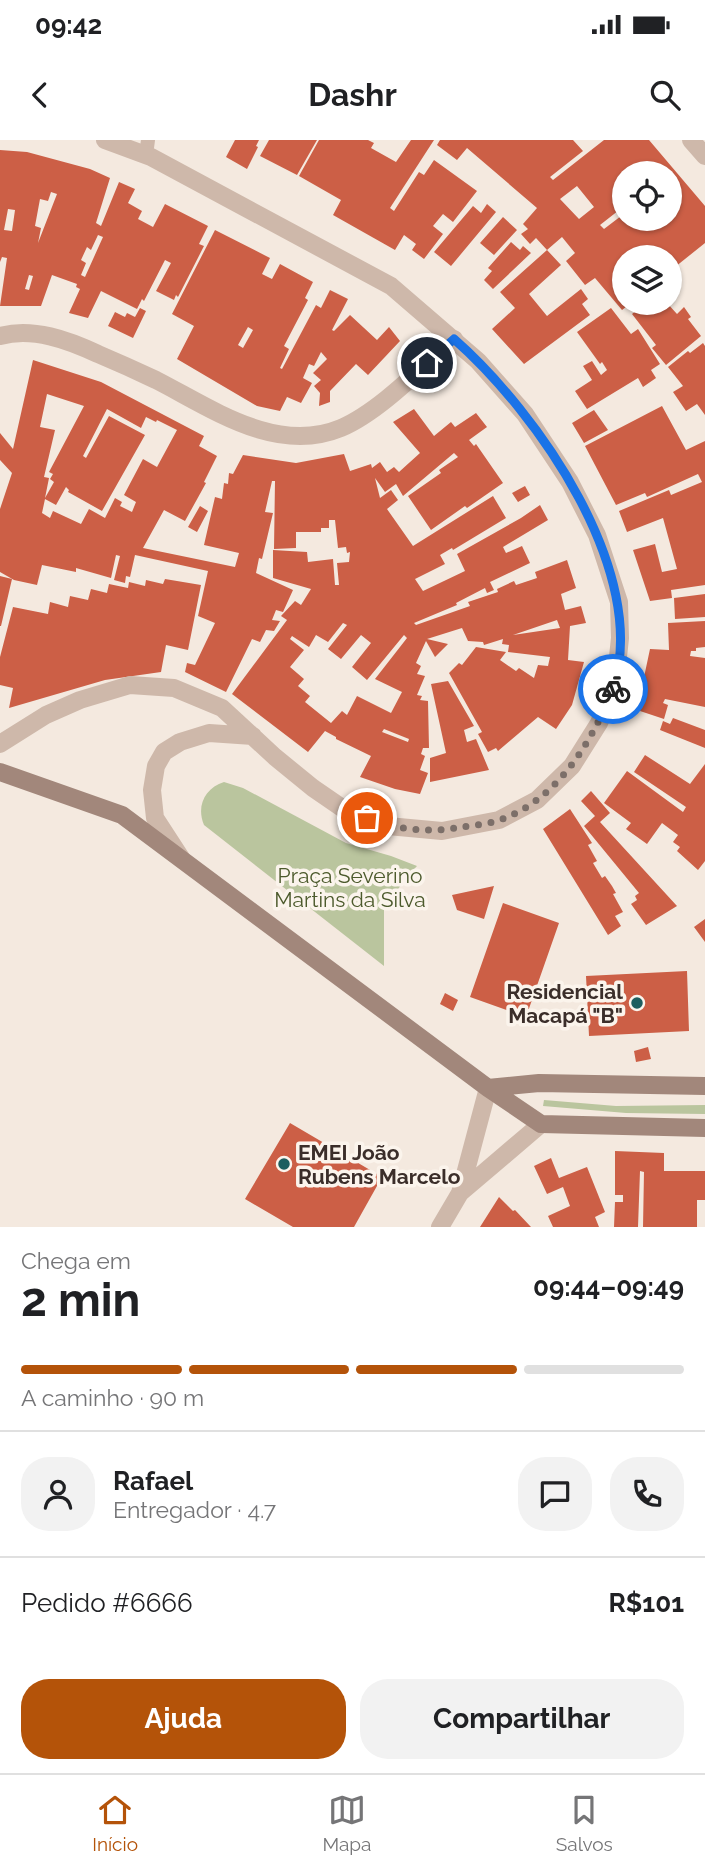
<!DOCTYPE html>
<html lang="pt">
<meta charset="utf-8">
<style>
body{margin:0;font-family:Raleway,sans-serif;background:#f2f2f2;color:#202124;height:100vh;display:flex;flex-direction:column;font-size:26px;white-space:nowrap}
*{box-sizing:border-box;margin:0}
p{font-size:23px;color:#757577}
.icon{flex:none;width:38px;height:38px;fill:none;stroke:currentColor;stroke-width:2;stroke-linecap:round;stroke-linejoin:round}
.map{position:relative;height:1087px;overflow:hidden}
.side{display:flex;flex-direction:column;background:#fff;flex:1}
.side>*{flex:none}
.buttons{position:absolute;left:612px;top:21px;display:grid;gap:14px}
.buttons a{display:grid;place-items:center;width:70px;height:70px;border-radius:50%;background:#fff;box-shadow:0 2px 5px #0004;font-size:35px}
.pin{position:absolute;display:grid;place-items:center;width:60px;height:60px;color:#fff;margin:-30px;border:4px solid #fff;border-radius:50%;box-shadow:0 2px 7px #0007}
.courier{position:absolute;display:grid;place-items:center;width:70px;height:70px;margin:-35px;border:5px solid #1a73e8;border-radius:50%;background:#fff;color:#222;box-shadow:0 2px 9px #0007}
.head em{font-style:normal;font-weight:700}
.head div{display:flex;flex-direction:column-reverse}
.head{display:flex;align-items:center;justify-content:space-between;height:119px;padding:0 21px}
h1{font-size:46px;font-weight:700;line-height:52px}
.bar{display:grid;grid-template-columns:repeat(4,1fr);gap:10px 7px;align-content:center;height:84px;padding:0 21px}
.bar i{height:9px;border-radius:5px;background:#e0e0e0}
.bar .current{background:#b45309}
.bar p{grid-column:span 4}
.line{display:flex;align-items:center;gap:18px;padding:0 21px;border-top:2px solid #e0e0e0}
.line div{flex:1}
.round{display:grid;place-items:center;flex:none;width:74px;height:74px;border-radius:28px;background:#f2f2f2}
.button{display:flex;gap:14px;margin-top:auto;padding:14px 21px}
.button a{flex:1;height:80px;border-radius:28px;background:#b45309;color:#fff;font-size:28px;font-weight:700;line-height:80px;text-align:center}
.button a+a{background:#f2f2f2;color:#202124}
.status{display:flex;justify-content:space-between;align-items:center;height:49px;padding:0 35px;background:#fff;direction:ltr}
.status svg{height:19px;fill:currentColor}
header{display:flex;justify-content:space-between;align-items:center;height:91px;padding:0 21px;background:#fff;font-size:32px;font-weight:700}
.tabs{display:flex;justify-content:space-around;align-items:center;height:98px;border-top:2px solid #e0e0e0;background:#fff;font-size:19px;color:#757577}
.tabs a{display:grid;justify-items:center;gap:4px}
.tabs .current{color:#b45309}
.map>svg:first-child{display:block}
</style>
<div class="status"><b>09:42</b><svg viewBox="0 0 49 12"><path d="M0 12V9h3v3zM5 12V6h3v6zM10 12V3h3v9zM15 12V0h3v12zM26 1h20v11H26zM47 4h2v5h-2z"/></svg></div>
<header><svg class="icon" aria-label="back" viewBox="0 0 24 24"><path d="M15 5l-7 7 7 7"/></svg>Dashr<svg class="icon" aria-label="search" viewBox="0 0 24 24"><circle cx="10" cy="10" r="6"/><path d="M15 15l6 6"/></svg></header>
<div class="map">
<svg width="705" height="1087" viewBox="0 0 705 1087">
<rect width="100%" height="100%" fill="#f4e9df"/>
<path fill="#bac59e" d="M224,642l19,6 103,55 45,13 26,10 -12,13 -21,31v56l-180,-141c-8,-19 1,-37 20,-43z
M544,960l72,6 89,-1v9l-79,-1 -83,-7z"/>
<path fill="#cc5f46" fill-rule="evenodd" d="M235,0h24l-3,6 2,1 -11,22 -21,-12z
M269,0h48l-20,35 -37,-19z
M319,0h49l6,3 -3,5 25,14 15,-22h23l-44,68 4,3 25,-39 5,3 10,-15 43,31 -24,31 -10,-8 -10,12 10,8 -19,25 -12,-9 4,-6 -12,-9 -9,15 -62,-35 8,-15 -42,-24z
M440,0h133l10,11 -33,26 3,3 51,-40h45l56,66v37l-35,28v-14h-45v46h6l-9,7 -27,-32 -10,7 -19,-24 9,-8 -13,-16 -15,13 -11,-12 -6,6 -9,-10 7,-5 -5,-5 14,-16 -70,-60 -10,12 -20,-15zM625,33h45v46h-45v-6l-21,16 -4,-4 23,-18 2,2zM577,46l17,21 -15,12 -19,-20z
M0,10l27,2 63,17 20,9 -14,45 5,3 18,-44 16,7 -7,14 14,8 -4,8 15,8 12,-23 43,22 -9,18 5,2 -26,51 -2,-2 -2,5 -18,-9 15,-28 -6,-3 -21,41 -2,-2 -5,10 -36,-18 -13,27 -19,-5 11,-24 -4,-2 1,-3 -25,-9 -11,31h-41l7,-48 -5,-1 -2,5zM51,52l6,2 -19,49 3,-15 -6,-2 5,-27 8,2zM8,69l7,1 -3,21 -8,-1zM98,95l5,2 -18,40 -4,-2 5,-12 -5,-3 6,-13 4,3zM29,135l4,1 -4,14 -4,-1z
M487,64l9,8 -45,54 -17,-14 39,-46 8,7z
M503,77l14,13 -23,25 -14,-12z
M215,90l55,28 -8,16 10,5 8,-15 33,18 -8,16 3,2 -24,46 5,3 -9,19 2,1 34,-64 5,3 9,-18 18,9 -16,31 2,1 16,-16 27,25 12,-13 11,14 -32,34 -12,-11 -26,27v11l-11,4 1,-13 -6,-7 7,-6 -8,-7 14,-14 -6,-7 -7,14 -5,-2 -6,14 9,5 -11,20 -14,-6 -7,14 -23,-5 -80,-47 17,-33 -22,-12zM248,187l5,3 -10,18 -5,-3z
M511,102l9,8 3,-4 8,7 -38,36 -9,-9 8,-9 -4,-3z
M547,110l14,15 -32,29 18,22 34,-27 7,10 -6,5 8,11 -66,49 -32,-35 23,-21 -15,-16z
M646,163h21l10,11 7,-7 7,10 -3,2 13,17 -35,29 -14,-17 4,-3 -24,-31z
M140,168l6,3 -13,27 -25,-12 7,-14 10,5 2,-4 8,4z
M611,168l20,26 7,-5 22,35 -9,6 5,8 -13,9 -5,-9 -51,31 -12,-18 17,-11 -9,-14 9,-5 9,14 6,-5 -5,-8 -2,2 -23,-32z
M703,203l2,3v69l-8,-11 -11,7 -13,-19 10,-6 -15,-19 20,-16 2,2z
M33,220l68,22 103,54 -5,10 18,10 -13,26 2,1 -21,38 -21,-11 -21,38 92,19 4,-14 -35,-8 11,-48 7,2 2,-16 4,1 1,-11 4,1 10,-19 53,8 48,-9 6,17 21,-7 1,4 8,-6 7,10 7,-5 5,5 21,-19 -27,-31 21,-13 20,27 17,-14 4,5 21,-14 11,14 -18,13 5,6 2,-2 27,39 -36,25 -2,-2 -34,24 -23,-34 33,-23 -2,-3 19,-13 -4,-4 -51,43 -7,-12 -11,8 -10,-14 5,20 11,-8 7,10 -11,9 26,37 80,-50 13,22 -53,32 -1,-2 -12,7 5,9 -30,15 8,12 42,-20 -8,-17 64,-36 19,-13 8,15 -45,27 3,6 16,-7 8,17 -40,19 4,8 -7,3 -2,-5 -29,15 1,2 -43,18 2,2 54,-19 -2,-4 30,-10 -1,-3 17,-8 2,4 21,-7 -2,-6 32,-12 9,28 -15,6 4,16 16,-4 5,17 -16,3 -2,34 16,2 -12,43 -16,24 -18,-12 -40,34 -2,-3 -8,4 -10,-18 4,-2 -33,-59 10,-10 3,2 14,-18 30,5 -6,8 16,11 3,-3 15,10 4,-13 10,1 2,-9 -42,-5 1,-7 -7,-1 1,-5 -19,6 -1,-3 -15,-1 -6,-13 -35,11 21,5 -13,13 -9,-16 -10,22 5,3 -4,8 8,2 -8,19 5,1 -2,4 8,1 1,47h-6l-2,6 4,2 -5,14 8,3 -8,21 -25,-5 -35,-12 11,-21 -35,-17v-2l-11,-6 -17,21 -76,-58 55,-74 -6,-4 14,-15 6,4 10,-16 -38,-11v-28l34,2 1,10 25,-3 2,26h4l-2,-22 12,-1 1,-10 -3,1 -1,-6 -8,1 -3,-28h-6v8h-8v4h-25v16l-22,1 1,-68h-3l-7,31 8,1 -11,46 -3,-1 -3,15 37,17 -10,22 -7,-2 -4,10 8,1 -6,10 -8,-1 -6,12 -8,-3 -26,53 -41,-20 2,-9 8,2 20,-42 -17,-7 10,-45 -73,-16 -5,22 -4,-1 -1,7 -11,-3 6,-24 -4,-1 -5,23 -35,-10v4l-34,-7 -5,20 -23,-5 -14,-8v-63l12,-36 -12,-13v-27l13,16zM47,254l37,12 -35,66 4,2 -3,5 4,3 -9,16 4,-20 -5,-1 11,-47 -15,-3zM107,269l34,19 5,-11 10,5 1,-2 20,10 -20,37 -14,-8 -19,36 12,7 -4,10 -12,-6 2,-4 -7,-4 -10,20 -16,-9 -8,15 -28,-13 -3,7 -8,-5 3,-14 11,6 10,-18 3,3 -1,2 34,19 43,-76 -36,-19 -23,42 -3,-2zM557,480l3,8 -47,7zM343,483l4,2 -19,24 13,10 20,-24 10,8 -19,24 15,13 37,-45 3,3 -32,41 27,13 -11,21 -34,-17 -10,19 -5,-4 -11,12 -26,-21 5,-6 -12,-10 6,-7 -14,-12 14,-17 -14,-11 2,-3 17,11 7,-12 12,7zM384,589l25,10 -1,3 -26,-10z
M662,266l24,44 19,-9v144l-34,5 1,8 -22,3 -17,-51 22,-6 7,28 15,-3 -14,-51 -36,14 -8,-21 50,-21 2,5 31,-13 -4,-8 -51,23 -2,-4 -29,12 -31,-59z
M594,270l14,20 -24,13 -12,-20z
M525,346l5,9 -12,7 -6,-9z
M200,366l8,5 -11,21 -9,-5z
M0,436l12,3 -11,47h-1z
M165,439l36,6 -13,65 -22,-5 -5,27 -56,8 -96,28 4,-20 -13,-3v-28l13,-50 35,7 2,-12 18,5 2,-11 18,4 3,-11 16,4 2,-9 19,4 1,-6 16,4 1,-6 17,4z
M705,454v23l-30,2 -1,-21z
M705,481v26l-9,1v3h-5l-1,5 15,2v49l-40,-8 -2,4 5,2 -4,14 -24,-8 4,-14 -4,-1 10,-47 19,1 -1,-27z
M448,541l26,45 -10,4 3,12 9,-3 13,31 -59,12v-24l16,-5 -15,-69z
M673,578l32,12v18l-45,-18 3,-9 7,3z
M645,615l45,29 15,-20v97l-7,9 -21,-19 3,-4 -7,-5 5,-7 -16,-12 -15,21 -21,-15 5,-6 -27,-20 23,-32 56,41 3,-5 -52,-35z
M591,651l19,22 -10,9 77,84 -31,19 -15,-21 6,-4 -2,-4 4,-3 -55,-67 11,-10 -14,-15z
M570,669l22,34 -4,2 9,16 -4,2 9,15 3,-2 7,10 4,7 -3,1 10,18 -8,4 6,10 -13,9 -65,-106z
M494,746l-10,33 -27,-9 -5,-15z
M503,763l56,20 -33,94 -56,-20z
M705,779v23l-11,-15z
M687,831l2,60 -100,5 -3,-60z
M445,853l13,7 -5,11 -13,-7z
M648,907l3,12 -15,3 -2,-11z
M290,983l92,54 -28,50h-61l-48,-28z
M615,1011l49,2v18h41v29h-8v27h-54l1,-55 -4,-1 -2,56h-24l1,-25h8v-7h-8z
M551,1018l8,20 28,-11 18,45 -10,5 4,10h-46l-5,-11 22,-10 -7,-19 -16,7 -13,-28z
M499,1057l14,14 2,-1 16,17h-51z"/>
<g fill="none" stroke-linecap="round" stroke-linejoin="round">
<path stroke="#ceb8aa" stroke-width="14" d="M146,15l2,-15"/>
<path stroke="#ceb8aa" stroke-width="18" d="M691,0l14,16
M0,196c33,-9 68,4 98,18 19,8 39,17 58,26 55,28 120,75 185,48 38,-16 81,-61 113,-89
M460,1053l81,-69
M440,1087l20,-34 28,-105"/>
<path stroke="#ceb8aa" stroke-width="18" d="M0,604l46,-29 34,-15 50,-15 44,3 48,20 53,49 38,31 32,22 43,16 54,5 57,-11 38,-20 35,-34 27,-43 16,-38 5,-47 -1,-36 -22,-67 -27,-53 -45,-68 -47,-53 -87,-75 -240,-129 -46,-17
M181,718l-26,-40 -3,-28 4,-24 8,-14 16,-10 29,-9 44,3"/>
<path stroke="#a2877b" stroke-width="18" d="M0,632l122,43 366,273 53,36 164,4
M488,948l51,-5 166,3"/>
</g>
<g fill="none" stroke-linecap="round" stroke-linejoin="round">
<path stroke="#7c6f69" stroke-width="7" stroke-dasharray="0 12.6" d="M367,678c30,12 63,15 95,9 12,-2 26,-3 38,-7 58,-21 91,-77 113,-131"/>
<path stroke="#1a73e8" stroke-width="9" d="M427,223l27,-24c83,73 197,234 159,350"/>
</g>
<g fill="#1d5e5f" stroke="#fbf4ec" stroke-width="2.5">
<circle cx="637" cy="863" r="7"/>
<circle cx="284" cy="1024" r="7"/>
</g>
<g text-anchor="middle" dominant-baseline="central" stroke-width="7" stroke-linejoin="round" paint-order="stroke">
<g font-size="21" fill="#4c5a2c" stroke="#fbf4ec">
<text x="350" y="735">Praça Severino<tspan x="350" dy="24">Martins da Silva</tspan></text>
</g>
<g font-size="21" font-weight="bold" fill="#3b2e2a" stroke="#fbf4ec" text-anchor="end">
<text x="623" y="851">Residencial<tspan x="623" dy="24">Macapá "B"</tspan></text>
<text x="298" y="1012" text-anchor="start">EMEI João<tspan x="298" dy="24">Rubens Marcelo</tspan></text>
</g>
</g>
</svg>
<div class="buttons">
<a><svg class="icon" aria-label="locate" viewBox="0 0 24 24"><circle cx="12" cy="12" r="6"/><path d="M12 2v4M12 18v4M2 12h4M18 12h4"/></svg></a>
<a><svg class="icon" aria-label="layers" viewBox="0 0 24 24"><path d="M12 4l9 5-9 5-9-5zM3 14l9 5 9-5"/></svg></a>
</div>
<div class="pin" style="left:367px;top:678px;background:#ea580c"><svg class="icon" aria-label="bag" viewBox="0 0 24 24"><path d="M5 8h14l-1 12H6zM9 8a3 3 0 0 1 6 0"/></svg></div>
<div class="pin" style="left:427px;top:223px;background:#1f2937"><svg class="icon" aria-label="home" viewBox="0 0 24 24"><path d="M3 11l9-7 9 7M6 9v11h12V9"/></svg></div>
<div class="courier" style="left:613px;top:549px"><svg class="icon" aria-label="bike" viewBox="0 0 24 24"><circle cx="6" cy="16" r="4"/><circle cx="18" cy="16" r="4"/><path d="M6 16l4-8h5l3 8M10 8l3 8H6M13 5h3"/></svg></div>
</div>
<section class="side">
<div class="head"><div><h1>2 min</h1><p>Chega em</p></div><em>09:44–09:49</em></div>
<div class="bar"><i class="current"></i><i class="current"></i><i class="current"></i><i></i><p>A caminho · 90 m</p></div>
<div class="line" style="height:126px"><a class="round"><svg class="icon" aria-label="person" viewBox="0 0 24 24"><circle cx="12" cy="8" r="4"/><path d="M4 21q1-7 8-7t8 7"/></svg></a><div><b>Rafael</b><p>Entregador · 4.7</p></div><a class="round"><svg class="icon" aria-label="chat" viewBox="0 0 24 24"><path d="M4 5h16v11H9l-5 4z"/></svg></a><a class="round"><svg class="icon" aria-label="phone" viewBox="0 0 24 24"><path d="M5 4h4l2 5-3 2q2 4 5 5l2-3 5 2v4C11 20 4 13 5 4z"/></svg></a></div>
<div class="line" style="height:91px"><div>Pedido #6666</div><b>R$101</b></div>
<div class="button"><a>Ajuda</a><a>Compartilhar</a></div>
</section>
<nav class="tabs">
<a class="current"><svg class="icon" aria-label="home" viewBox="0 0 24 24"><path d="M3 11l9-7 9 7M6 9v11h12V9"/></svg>Início</a>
<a><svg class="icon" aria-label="map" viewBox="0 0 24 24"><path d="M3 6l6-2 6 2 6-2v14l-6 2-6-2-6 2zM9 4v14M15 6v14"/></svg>Mapa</a>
<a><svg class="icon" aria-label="saved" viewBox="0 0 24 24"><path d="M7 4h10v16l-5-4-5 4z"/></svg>Salvos</a>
</nav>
